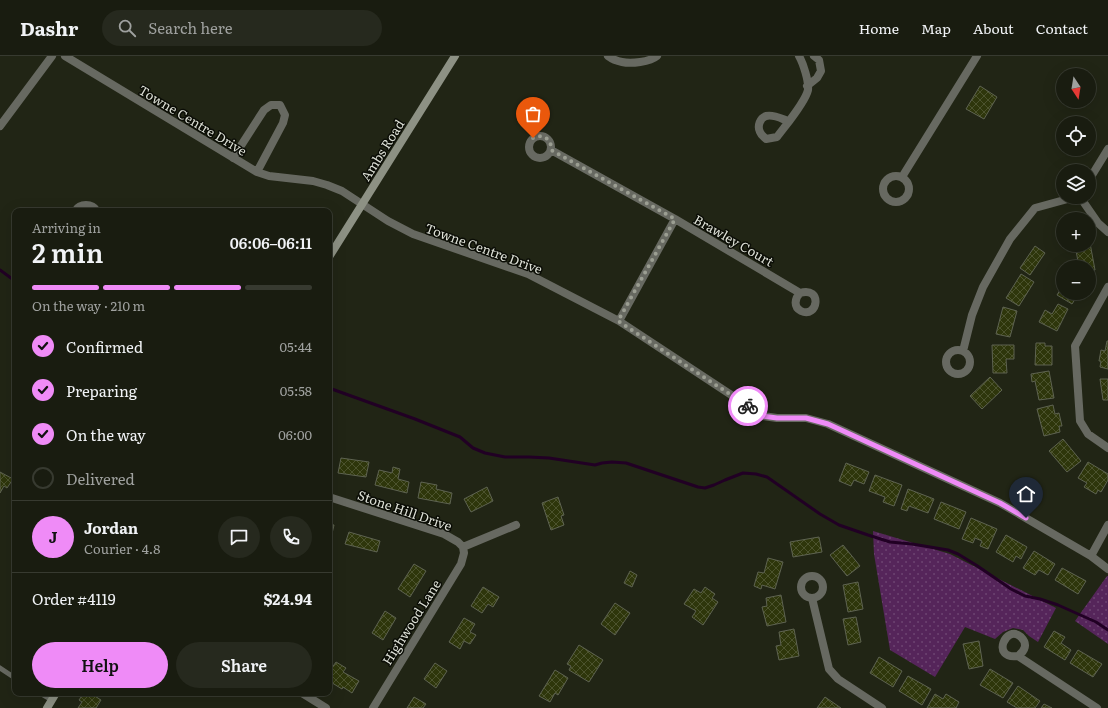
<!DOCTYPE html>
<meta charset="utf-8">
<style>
body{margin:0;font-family:Literata,serif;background:#26291e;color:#f1f3f6;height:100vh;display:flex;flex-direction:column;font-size:15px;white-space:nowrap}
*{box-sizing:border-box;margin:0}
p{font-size:13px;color:#9fa19f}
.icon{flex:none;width:22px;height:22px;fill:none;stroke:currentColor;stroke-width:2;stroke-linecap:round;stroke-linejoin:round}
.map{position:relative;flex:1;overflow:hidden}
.panel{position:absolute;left:12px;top:152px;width:320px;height:488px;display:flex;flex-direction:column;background:#191c10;border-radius:8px;box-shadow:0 4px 16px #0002,0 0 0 1px #373a30}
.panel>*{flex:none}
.needle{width:26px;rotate:168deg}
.fabs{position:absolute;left:1056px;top:12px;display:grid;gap:8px}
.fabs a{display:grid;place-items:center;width:40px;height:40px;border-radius:50%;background:#191c10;box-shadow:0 4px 16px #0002,0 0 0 1px #373a30;font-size:20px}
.pin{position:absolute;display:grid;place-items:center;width:34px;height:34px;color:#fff;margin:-41px -17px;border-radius:50% 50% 50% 0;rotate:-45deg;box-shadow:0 0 4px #0007}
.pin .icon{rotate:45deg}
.courier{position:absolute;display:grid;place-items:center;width:40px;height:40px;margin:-20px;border:3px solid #ef8bf7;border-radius:50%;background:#fff;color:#222;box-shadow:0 1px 5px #0007}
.head em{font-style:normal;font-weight:600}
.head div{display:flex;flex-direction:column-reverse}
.head{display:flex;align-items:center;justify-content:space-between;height:68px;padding:0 20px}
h1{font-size:26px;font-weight:600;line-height:30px}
.bar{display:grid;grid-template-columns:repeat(4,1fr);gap:6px 4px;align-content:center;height:48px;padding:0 20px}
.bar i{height:5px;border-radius:3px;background:#373a30}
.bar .on{background:#ef8bf7}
.bar p{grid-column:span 4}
.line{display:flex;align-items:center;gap:10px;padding:0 20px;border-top:1px solid #373a30}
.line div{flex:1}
.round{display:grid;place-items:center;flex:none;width:42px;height:42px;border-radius:21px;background:#26291e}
ol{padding:0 20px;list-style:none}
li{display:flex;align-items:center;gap:12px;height:44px}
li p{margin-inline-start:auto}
li .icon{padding:4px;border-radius:50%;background:#ef8bf7;color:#111;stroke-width:4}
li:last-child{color:#9fa19f}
li i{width:22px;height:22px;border:2px solid #373a30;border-radius:50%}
.button{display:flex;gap:8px;margin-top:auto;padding:8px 20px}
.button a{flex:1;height:46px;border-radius:24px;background:#ef8bf7;color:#111;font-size:16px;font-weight:600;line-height:46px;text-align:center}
.button a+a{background:#26291e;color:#f1f3f6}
header{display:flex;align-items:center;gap:24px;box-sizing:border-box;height:56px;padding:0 20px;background:#191c10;border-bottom:1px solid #373a30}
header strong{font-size:19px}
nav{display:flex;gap:22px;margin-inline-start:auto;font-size:14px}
.search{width:280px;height:36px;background:#26291e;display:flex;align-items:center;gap:10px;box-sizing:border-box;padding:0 14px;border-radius:22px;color:#9fa19f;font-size:15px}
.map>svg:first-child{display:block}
</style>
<header>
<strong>Dashr</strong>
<div class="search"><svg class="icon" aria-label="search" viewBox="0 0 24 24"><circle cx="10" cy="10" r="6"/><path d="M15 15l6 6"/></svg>Search here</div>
<nav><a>Home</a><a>Map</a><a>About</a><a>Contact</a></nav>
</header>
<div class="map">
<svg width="1108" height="652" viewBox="0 0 1108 652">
<defs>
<pattern id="grass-dots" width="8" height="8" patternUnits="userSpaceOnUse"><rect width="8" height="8" fill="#55255a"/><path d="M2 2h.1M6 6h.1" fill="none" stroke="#6d4471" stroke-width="1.8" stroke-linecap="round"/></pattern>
<pattern id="building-cross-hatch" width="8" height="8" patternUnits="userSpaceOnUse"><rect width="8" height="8" fill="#2e360b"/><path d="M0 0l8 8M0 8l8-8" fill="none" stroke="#4c532e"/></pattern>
</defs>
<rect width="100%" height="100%" fill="#212515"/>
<path fill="url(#grass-dots)" d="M873,475l77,23 106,54 -18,34 -9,-6 -6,-6 -10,-2 -10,4 -8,7 -30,-12 -30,50 -45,-27 -16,-96z
M1107,520h1v68l-33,-23z"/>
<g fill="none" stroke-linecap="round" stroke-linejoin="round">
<path stroke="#210024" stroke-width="3" d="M0,214l15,11
M329,332l86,31 45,18 13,11 12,5 20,4h24l20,1 46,7 7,-2 10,-1 14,1 72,24 7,1 9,-3 11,-5 18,-7 13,1 11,3 53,37 19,11 29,10 22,7 22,2 36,6 10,4 18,11 35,24 14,7 15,3 18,6 38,17 12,8"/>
</g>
<path fill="url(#building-cross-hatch)" stroke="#5e6351" d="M980,30l17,11 -13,22 -18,-10z
M1089,187h1l5,27 -6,1v-4h-10l-4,-22h14z
M1035,190l10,7 -15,22 -10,-7z
M1021,218l13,8 -15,24 -13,-8z
M1063,229v8h16l-7,11 -15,-9z
M1058,248l10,5 -11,22 -18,-9 6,-12 7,4z
M1003,251l14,4 -7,26 -14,-3z
M1107,285h1v28l-8,-2 1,-6h-2l2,-11 4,1z
M1036,287h9v3h7v19h-17z
M992,289h22v14h-8l1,14h-14z
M1049,315l5,27 -15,2 -4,-19 -3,1 -1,-8z
M990,321l12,13 -20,19 -12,-13z
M1100,323h8v21h-5z
M1053,349l2,9 4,-1 3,13h-3l1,6 -16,4 -7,-27z
M1063,383l18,22 -14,11 -18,-21z
M341,402l28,4 -3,15 -28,-4z
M1088,406l20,12v6l-7,12 -3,-2 -2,4 -12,-7 3,-4 -9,-5z
M846,407l23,9 -5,12 -10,-4 -3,6 -12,-5z
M393,411l7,2 -2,10 11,3 -2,11 -32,-8 4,-15 13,3z
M0,416l13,7 -6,9 -3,-2 -4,7z
M875,419l27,10 -8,21 -11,-4 2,-5 -16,-6z
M421,426l16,3 -1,4 16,4 -2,11 -32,-6z
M487,431l6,14 -22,11 -7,-13z
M908,433l26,10 -6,14 -19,-7 -2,5 -6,-2z
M558,441l6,18 -3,1 3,9 -13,5 -9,-27z
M941,446l25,10 -7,17 -25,-10z
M971,462l26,11 -9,20 -8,-3 2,-5 -7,-3 -2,5 -11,-4z
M329,468l5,1 -3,13h-2z
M349,476l31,9 -3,11 -32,-8z
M1006,479l21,12 -6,12 -5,-3 -3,6 -17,-10z
M819,481l3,15 -29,5 -3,-15z
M843,489l17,21 -13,10 -17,-21z
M1034,495l21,13 -7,11 -9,-5 -4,5 -12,-7z
M768,502l15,4 -8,27 -13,-4 -1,4 -7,-3 4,-14 6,1z
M414,508l12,7 -16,26 -12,-8z
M1062,512l24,13 -8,13 -23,-14z
M630,515l7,4 -5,12 -8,-4z
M858,526l5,27 -15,3 -5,-27z
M483,531l16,10 -6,10 -5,-3 -6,9 -11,-7z
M705,531l10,7 -3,4 6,4 -15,23 -11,-8 4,-6 -12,-7 10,-15 7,4z
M781,539l5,27 -19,4 -5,-19 5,-1 -1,-8z
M615,547l15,10 -15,22 -14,-11z
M385,555l11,7 -13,22 -11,-7z
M856,561l5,25 -13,3 -5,-26z
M464,562l11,6 -5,8 6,3 -6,9 -6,-3 -4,8 -11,-7z
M794,573l5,27 -20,4 -3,-14 5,-1 -2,-13z
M1054,575l11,6 -4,6 10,7 -6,10 -21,-13z
M979,585l4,25 -14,3 -6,-25z
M579,589l24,15 -14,22 -20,-12 2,-4 -4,-2z
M1078,594l24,14 -9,13 -23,-14z
M879,601l23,14 -9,16 -23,-14z
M336,606l10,6 -3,4 16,9 -7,12 -9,-6 -1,2 -13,-8v-9z
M435,607l12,8 -11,17 -12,-9z
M990,613l23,14 -10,15 -23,-13z
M555,614l13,8 -10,17 -3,-2 -5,9 -11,-6z
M908,620l23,13 -9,16 -23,-14z
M1018,630l22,15 -5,7h-18l-10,-6z
M84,637h6l11,7 -5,8h-18l4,-6 -3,-2z
M223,637h14v1h-14z
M935,638l8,5 3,-5 13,8 -3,6h-29z
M414,641l12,7 -3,4h-16z
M825,641l16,11h-24z
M1044,648l8,4h-11z"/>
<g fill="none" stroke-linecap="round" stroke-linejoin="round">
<path stroke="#676961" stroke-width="5" d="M0,612l15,10
M40,637l12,7"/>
<path stroke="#676961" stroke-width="8" d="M65,0l192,116 12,4 44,5 14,4 15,6 46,30 25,13 115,40 91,47 144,95 14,2h29l22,6 172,79 91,53 17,13
M608,0c4,3 9,5 14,6 9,2 28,0 35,-6
M807,30l10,-8 4,-7 -2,-11 -5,-4
M788,65c-6,-2 -14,-7 -22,-5 -6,2 -9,10 -6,16 1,3 4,5 6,7l11,-2c8,-11 28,-34 31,-47 1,-9 -5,-27 -9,-34
M0,70l52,-70
M529 91a11 11 0 1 1 22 0a11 11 0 1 1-22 0Z
M551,94l124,69 125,74c23,-7 18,26 1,18 -8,-4 -6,-13 -1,-18
M233,102l31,-48 7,-5h9l5,10 -2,8 -26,49
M883 133a13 13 0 1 1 26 0a13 13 0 1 1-26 0Z
M902,121l75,-121
M1089,124l19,-31
M1080,141l18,26 10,9
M75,155c5,-8 17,-8 22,0
M1108,231l-33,59 5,75 8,13 20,14
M619,265l56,-102
M946 306a12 12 0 1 1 24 0a12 12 0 1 1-24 0Z
M963,295l9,-36 11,-28 27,-48 25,-31 40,-11
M329,441l115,37 14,8 5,5 53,-22
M1091,500l17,-31
M801 531a11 11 0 1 1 22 0a11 11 0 1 1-22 0Z
M812,542l17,71 9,10 44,29
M1018,600c7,-5 10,-12 3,-19 -15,-14 -31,23 -3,19l79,52
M302,637l24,15
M373,652l88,-144 3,-11 -1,-6"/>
<path stroke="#8d9184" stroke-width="8" d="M329,201l126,-201
M47,652l9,-15"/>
</g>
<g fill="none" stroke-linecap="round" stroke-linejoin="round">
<path stroke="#9b9e92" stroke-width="4" stroke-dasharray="0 7.2" d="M533,82c10,-5 19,1 18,12l124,69 -57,102 130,85"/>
<path stroke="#ef8bf7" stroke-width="5" d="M748,350l14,10 15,2h29l22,6 172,79 26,15"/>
</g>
<g text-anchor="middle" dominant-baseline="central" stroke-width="3" stroke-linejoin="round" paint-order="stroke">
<g font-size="13" fill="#dcdfd5" stroke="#0b0d06">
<text transform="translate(193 64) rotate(31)">Towne Centre Drive</text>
<text transform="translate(382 94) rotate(-58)">Ambs Road</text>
<text transform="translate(734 184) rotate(30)">Brawley Court</text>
<text transform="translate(484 192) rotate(20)">Towne Centre Drive</text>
<text transform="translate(405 454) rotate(19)">Stone Hill Drive</text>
<text transform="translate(411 566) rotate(-58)">Highwood Lane</text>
</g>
</g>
</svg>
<div class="fabs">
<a><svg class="needle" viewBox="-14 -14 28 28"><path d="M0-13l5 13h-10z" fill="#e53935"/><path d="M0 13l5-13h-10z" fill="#9fa19f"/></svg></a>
<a><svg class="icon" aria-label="locate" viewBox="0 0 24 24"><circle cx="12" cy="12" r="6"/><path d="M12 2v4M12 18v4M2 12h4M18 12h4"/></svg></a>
<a><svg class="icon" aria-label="layers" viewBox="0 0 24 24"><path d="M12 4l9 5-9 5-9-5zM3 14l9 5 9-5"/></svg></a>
<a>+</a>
<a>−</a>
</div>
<div class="pin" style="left:533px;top:82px;background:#ea580c"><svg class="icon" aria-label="bag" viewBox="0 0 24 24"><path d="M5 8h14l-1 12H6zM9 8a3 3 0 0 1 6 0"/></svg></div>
<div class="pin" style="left:1026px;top:462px;background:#1f2937"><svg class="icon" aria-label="home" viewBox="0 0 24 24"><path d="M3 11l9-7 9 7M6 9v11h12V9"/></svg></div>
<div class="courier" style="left:748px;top:350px"><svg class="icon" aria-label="bike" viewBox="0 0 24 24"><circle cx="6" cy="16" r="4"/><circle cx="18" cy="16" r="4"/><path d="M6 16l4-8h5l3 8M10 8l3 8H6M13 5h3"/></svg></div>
<section class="panel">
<div class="head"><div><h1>2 min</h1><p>Arriving in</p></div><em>06:06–06:11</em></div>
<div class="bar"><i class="on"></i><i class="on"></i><i class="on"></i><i></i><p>On the way · 210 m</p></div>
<ol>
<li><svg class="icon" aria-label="check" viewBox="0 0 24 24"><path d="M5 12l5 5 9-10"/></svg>Confirmed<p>05:44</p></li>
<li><svg class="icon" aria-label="check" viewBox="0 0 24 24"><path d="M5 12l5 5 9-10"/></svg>Preparing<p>05:58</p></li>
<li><svg class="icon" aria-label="check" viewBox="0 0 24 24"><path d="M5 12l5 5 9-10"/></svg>On the way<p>06:00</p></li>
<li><i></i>Delivered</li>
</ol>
<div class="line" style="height:72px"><b class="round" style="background:#ef8bf7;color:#111">J</b><div><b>Jordan</b><p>Courier · 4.8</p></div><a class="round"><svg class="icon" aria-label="chat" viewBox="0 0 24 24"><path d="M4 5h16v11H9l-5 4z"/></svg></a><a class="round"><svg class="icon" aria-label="phone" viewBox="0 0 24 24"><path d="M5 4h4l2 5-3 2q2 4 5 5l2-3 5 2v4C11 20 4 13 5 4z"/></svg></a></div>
<div class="line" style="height:52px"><div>Order #4119</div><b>$24.94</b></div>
<div class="button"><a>Help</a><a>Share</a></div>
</section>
</div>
